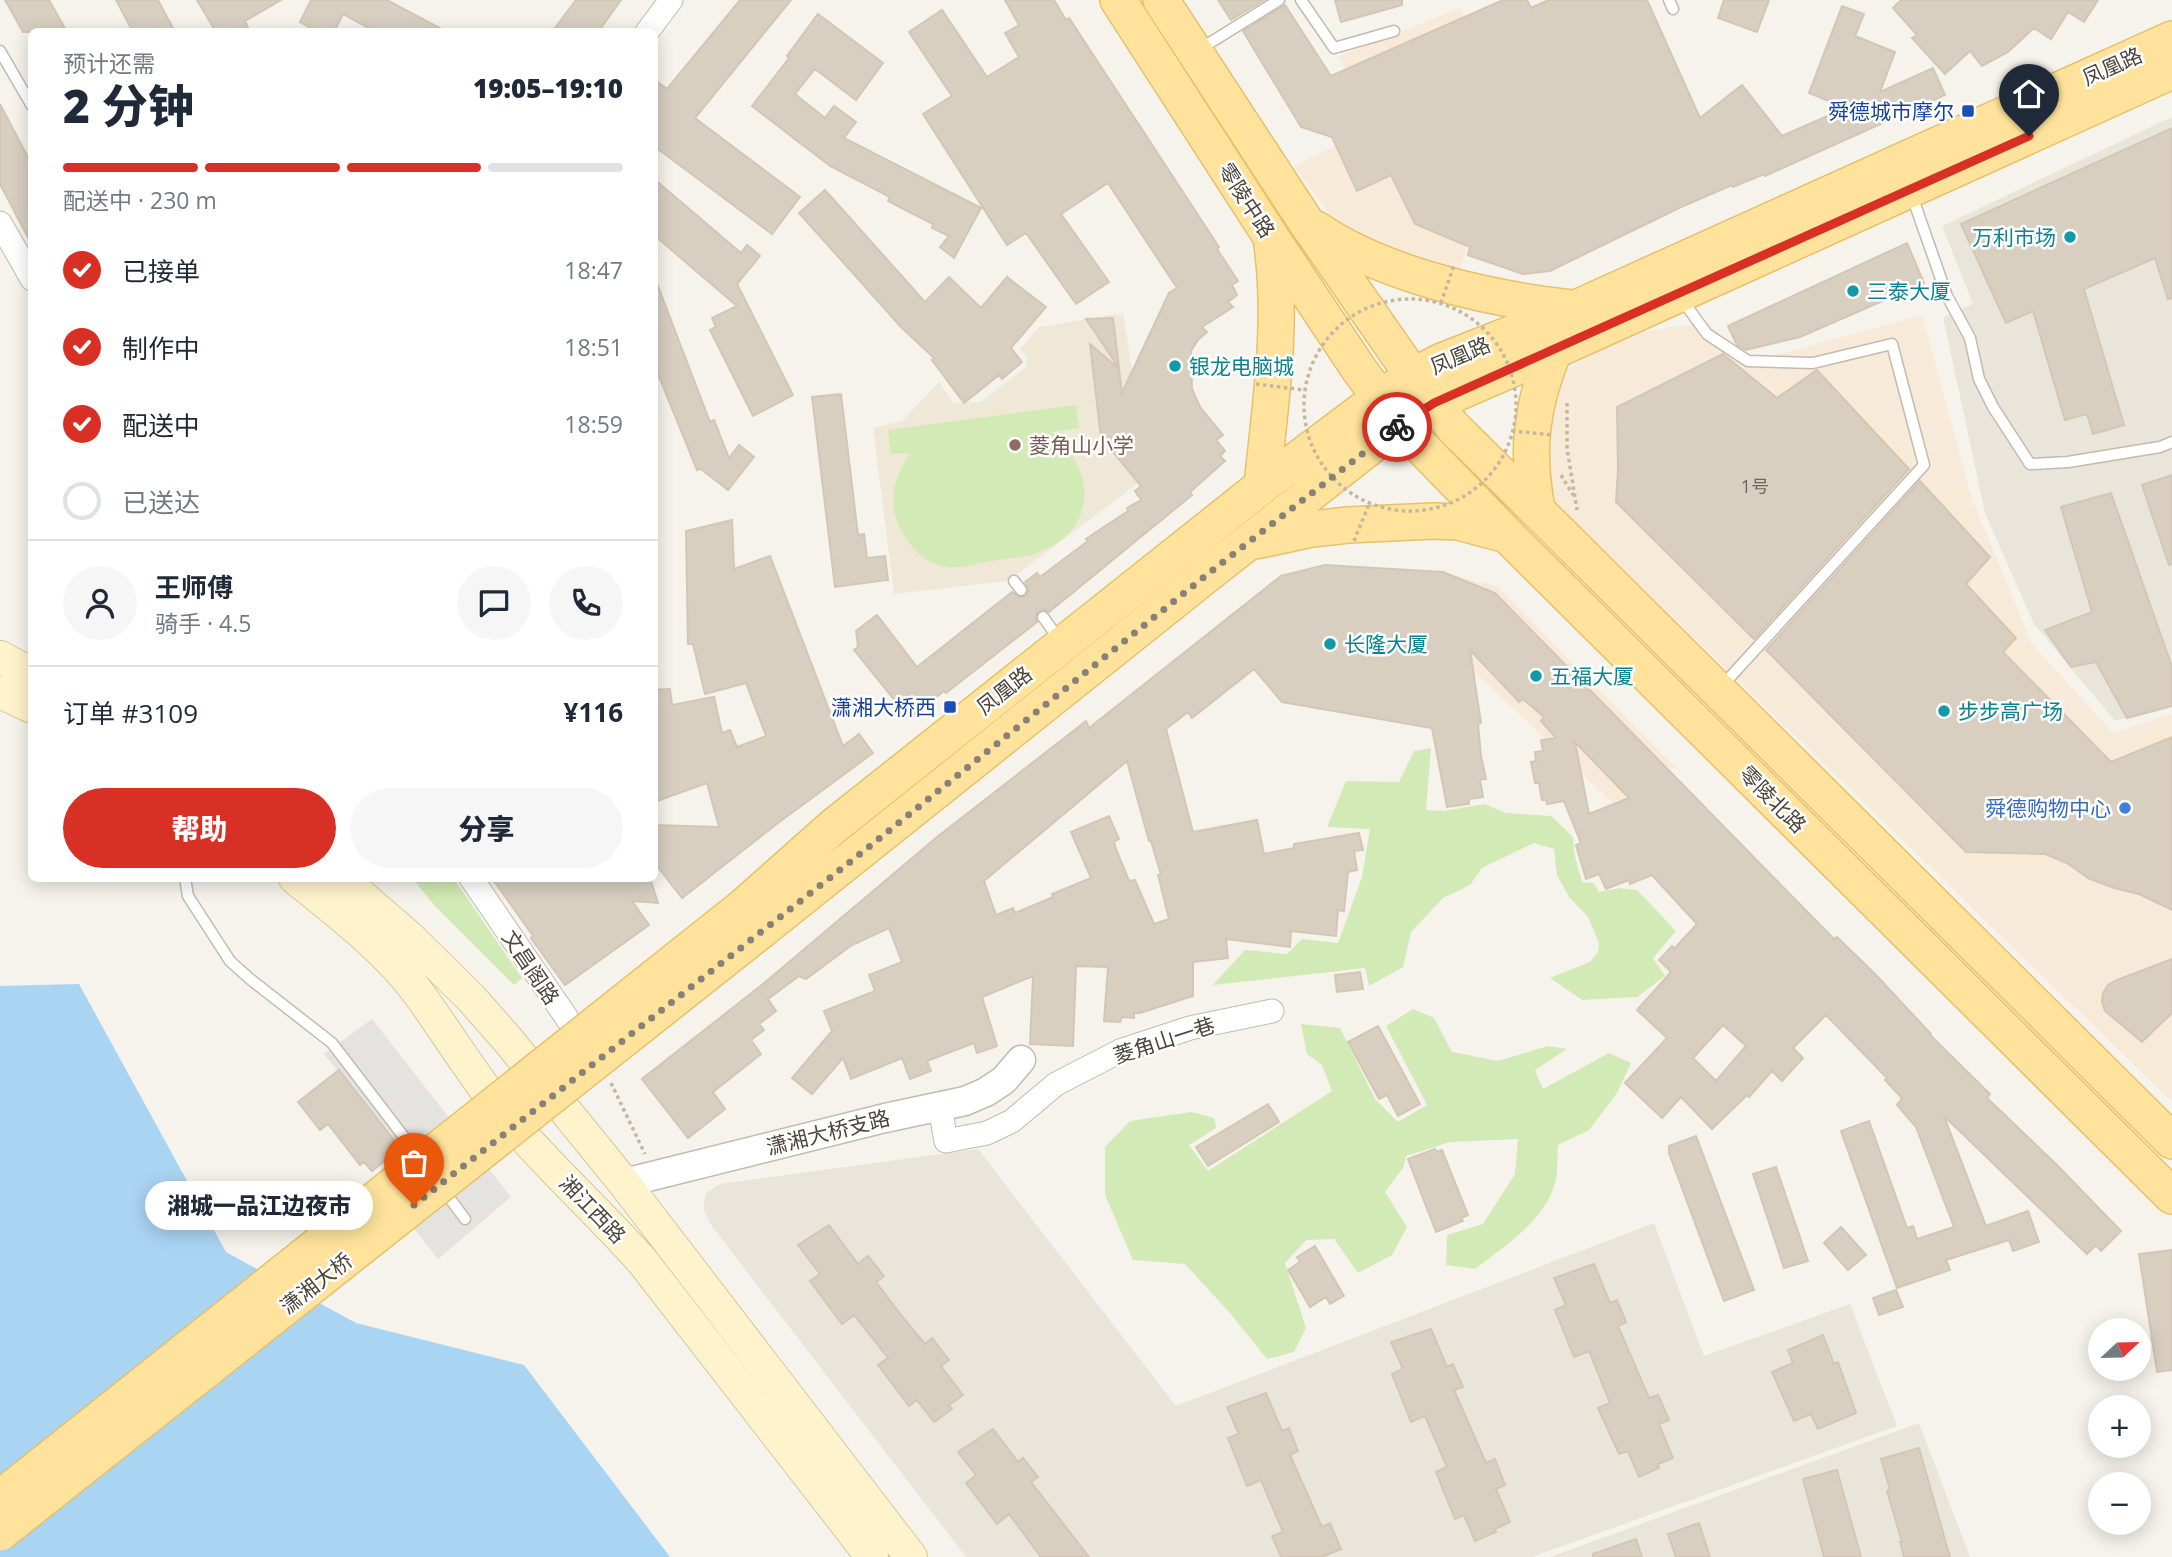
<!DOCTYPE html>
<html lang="zh">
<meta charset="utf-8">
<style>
body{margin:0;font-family:"Open Sans","Noto Sans SC",sans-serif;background:#f6f6f7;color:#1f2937;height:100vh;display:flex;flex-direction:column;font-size:26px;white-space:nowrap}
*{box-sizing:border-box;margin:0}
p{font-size:23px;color:#747a83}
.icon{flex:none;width:38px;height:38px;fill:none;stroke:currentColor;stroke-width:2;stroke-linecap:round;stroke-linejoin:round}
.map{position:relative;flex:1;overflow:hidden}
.side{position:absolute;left:28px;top:28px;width:630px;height:854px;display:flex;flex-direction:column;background:#fff;border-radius:10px;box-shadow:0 4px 18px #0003}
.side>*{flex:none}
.needle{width:46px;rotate:68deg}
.tools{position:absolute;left:2088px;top:1318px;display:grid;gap:14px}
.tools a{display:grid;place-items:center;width:63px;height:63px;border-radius:50%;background:#fff;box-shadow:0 4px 18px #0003;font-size:35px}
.pin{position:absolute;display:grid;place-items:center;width:60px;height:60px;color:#fff;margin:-72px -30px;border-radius:50% 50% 50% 0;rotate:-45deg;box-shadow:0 0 7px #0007}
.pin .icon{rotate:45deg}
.courier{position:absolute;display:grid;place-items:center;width:70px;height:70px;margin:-35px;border:5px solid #d93025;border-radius:50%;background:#fff;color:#222;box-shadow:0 2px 9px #0007}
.bubble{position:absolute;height:49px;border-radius:24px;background:#fff;box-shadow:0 4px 18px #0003;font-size:23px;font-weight:800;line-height:49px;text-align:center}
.overview em{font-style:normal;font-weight:800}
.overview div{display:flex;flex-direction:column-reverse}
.overview{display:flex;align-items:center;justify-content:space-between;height:119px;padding:0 35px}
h1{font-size:46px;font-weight:800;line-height:52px}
.bar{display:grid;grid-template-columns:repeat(4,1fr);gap:10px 7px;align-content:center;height:84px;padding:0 35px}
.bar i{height:9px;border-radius:5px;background:#e0e1e3}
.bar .on{background:#d93025}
.bar p{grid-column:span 4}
.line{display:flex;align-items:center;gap:18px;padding:0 35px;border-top:2px solid #e0e1e3}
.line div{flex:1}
.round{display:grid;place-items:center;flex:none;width:74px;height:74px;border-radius:37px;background:#f6f6f7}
ol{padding:0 35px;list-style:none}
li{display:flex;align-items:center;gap:21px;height:77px}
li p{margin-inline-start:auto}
li .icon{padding:7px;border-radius:50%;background:#d93025;color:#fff;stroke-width:4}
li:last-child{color:#747a83}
li i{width:38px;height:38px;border:4px solid #e0e1e3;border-radius:50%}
.primary-button{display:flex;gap:14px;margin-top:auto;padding:14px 35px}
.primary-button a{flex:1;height:80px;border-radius:42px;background:#d93025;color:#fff;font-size:28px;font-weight:800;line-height:80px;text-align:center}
.primary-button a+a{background:#f6f6f7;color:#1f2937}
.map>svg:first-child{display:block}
</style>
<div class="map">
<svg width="2172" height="1557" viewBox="0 0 2172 1557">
<rect width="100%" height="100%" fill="#f6f3ec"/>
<path fill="#eae5da" d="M2172,117v585l-57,19 -81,-97 -49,-111 -42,-196 30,-13 -31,-78z
M978,1149l198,257 478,-183 50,133 146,-52 47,122 -365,131h-566l-255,-332 -8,-16 3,-16 14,-9z
M1919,1423l51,134h-420z"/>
<path fill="#f7ead8" d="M1544,0h54l-129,235 -11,45 -118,-51 -46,-63 74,-36 -29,-74 121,-48 14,23z
M1922,315l50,184 60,145 81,89 59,-19v388l-561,-545 -61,-54 -12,-46 24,-84 60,-38 86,-13 35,42z
M1439,572l58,14 178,181 -52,46 -145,-138 -55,-12z"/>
<path fill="#efe8d6" d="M1123,313l17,107 26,42 -158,119 -114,13 -21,-166 29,-7 37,-39 14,21 28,-1 45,-35 1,-10 -7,-8 19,-22z"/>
<path fill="#d2eab5" d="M1076,405l3,23 -28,4c43,35 49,94 -9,119 -15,7 -36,7 -52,10 -15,3 -33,9 -48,5 -20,-5 -33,-21 -42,-38 -13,-27 -5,-52 10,-75l-19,1 -3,-24z
M1431,748l-5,62 18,1 40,-7 22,9 45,3 22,21 1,16 8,29 12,1 5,9 21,-4 17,2 39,41 -23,27 12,18 -28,21 -55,3 -32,-22 40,-16 8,-10 1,-9 -11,-26 -19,-20 -12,-22 -3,-26 -20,-6 -52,25 -12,17 -27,13 -32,34 -8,35 -34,19 -4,-18 -152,17 32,-35 42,4 15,-15 36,4 24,-66 8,-48 -43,-2 19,-46 53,1 15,-31z
M413,879h41l68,99 -8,7 -80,-80z
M1413,1009l21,9 18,34 46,9 50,-15 19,3 -32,21 8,19 66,-36 22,10 -14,30 -28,37 -31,15c-1,11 0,23 -2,33 -7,40 -51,68 -81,91l-29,-4 1,-30 36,-11 32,-50 3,-35 -68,3 -44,14 -3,12 -18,24 22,35 -15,28 -34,18 -24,-34 -28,1 -21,23 21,65 -12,24 -27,7 -37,-46 -45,-49 -52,-4 -28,-65v-48l25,-26 61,-9 23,6 2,10 -27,17 19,26 124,-80 -10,-26 -15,-11 -6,-30 39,4 35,71 23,23 29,-17 -41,-79z"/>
<path fill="#e5e3e0" d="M372,1019l139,178 -73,62 -63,-79 31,-24 -82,-102z"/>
<path fill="#a9d4f2" d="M79,984l147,268 130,71 168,42 146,192h-670v-571z"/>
<path fill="#d8cfc1" stroke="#d3c7b4" stroke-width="2" fill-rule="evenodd" d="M5,0h44l18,32h-44z
M116,0h42l17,32h-42z
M197,0h84l-36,21 5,11h-34z
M311,0h76l60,32h-71l-33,-18 -9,18h-16l-18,-10z
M576,0h45l-23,32h-46z
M740,0h51l-96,118 105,79 -28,37 -118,-88v-67l13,10z
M1005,0h49l12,20 3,-2 150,229 -2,2 21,32 -6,4 5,10 -9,7 5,5 -31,20 5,5 -9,8 -7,11 1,38 8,18 23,28 -7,5 9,11 -5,5 5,5 -35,31 2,3 -143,117 -6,-3 -5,2 -3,6 2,5 -91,71 -2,-2 -35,27 -55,-68 4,-3 -2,-16 21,-16 40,52 95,-75 7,5h6l4,-7 -4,-8 12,-9 3,4 48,-36 -2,-2 42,-28 -1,-3 14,-8 -6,-9 6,-5 -40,-49 -11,-93 29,25 3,24 47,-100 8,-5 -69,-105 -47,31 48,68 -33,22 -50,-71 -19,12 -84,-131 29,-18 -43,-64 33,-22 45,67 32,-20 -14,-24 14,-8z
M1218,0h46l-33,20z
M1335,0h67v5l-61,17z
M1503,0h24l4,8 18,-8h98l53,118 42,-33 40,51 64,-28 -37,-15 33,-87 22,8 -9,22 40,16 -15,40 53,-24 12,27 -180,81 -1,-2 -31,13 -1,-2 -51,22 -131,64 -27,3 -55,-19 2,-8 -55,-23 -24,-49 -34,16 -25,-54 -31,-10 -58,-96 42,-26 46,71z
M1724,0h45l-12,32 -39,-14z
M1901,0h197l-14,22 -16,-10 -17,27 -17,-11 -26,24 -26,14 -12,-15 -25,23 -33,-36 5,-3 -24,-27z
M818,14l65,49 -27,37 -41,-31 -20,25 30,24 9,-12 22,16 -12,16 137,70 -27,50 -14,-11 9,-11 -17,-8 1,-4 -45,-23 2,-4 -60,-31 -78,-60 37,-48 -2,-2z
M0,104l32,61v80l-32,-61z
M2172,128v170l-4,1 -13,-41 -71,31 40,136 -31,9 -6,-20 -22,6 -32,-109 -27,12 -45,-99z
M654,179l87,74 6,-8 13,11 -23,28 56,111 -40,21 -43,-86 6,-3 -4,-9 25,-12 -83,-71z
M825,190l100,112 24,-25 32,31 26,-31 39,30 -35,41 11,14 -20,17 -3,-4 -35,28 -32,-43 2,-2 -33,-31 -102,-114z
M1907,243l17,40 -124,54 -54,13 -9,-5 -9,-19z
M656,281l54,141 4,-2 15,38 10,-13 15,12 -26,33 -27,-21 -4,1 -39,-96 -4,1z
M1113,318l6,50 -33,-49z
M1723,354l54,44 40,-28 92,99 -155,170 -138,-137 2,-32 -1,-63z
M841,394l17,141 6,-1 3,24 18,-2 3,24 -53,7 -23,-190z
M2172,475v89l-3,1 -27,-80z
M1920,481l70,76 -24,27 50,54 -13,14 108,110 61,-25v173l-33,-16 -25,-6 -26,-10 -21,-15 -22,-9 -79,-2 -200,-202z
M2111,493l61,174v39l-45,12 -31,-56 -25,5 -26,-37 47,-18 -31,-105z
M732,520l2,49 36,-13 73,190 16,-12 14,19 -95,70 -96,75 -28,-36v-37l65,2 -12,-44 -53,19v-112l16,-1 2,16 42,-8 8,36 8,-3 7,17 29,-11 -20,-53 -41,11 -12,-50h-5l-2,-113z
M1325,565l118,7 52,21 339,346 3,-2 38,37 56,60 -1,1 60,59 -3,4 68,65 66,68 -20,20 -5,-6 -9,9 -143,-138 42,110 42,-15 11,31 -26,9 -4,-11 -63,20 4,10 -53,18 -56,-157 28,-10 38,107 6,-2 4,13 37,-12 -38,-100 -19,-22 5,-7 -17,-18 2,-2 -61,-63 -33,33 10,10 -21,23 -10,-10 -23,26 -2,-2 -35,34 -31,-32 -19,21 -37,-35 42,-45 -30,-28 34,-38 -12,-12 13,-14 2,3 23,-25 -45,-49 -22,9 -1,-4 -23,9 -7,-15 -13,5 -10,-34 5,-2 -17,-42 -17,3 -1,-4h-4l-3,-17h-4l-4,-21 5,-1 -1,-9 8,-1 -2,-11 15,-2 -15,-17 3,-4 -21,-18 -4,3 -49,-52 11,73 -3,1 3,32 5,23 -6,1 3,17 -14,2v5l-22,3 -15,-79 -150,-26 -28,-33 -62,49 -4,-6 -22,17 27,103 64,-12 7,34 30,-6v-4l65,-11 4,17 -9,1 3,19 -9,2 -4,39 -6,-1 -2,26 -45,-5 -1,16 -64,-8 2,19 -35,4v34l-53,17h-6v5l-12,-1 -2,5 -16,-1 4,-54 -32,-1 -3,80 -43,-2 3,-68 -51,21 15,49 -20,7 -3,-10 -47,18 4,10 -21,8 -8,-21 -51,21 -8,-21 -31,36 -20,-16 40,-47 -8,-20 51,-20 -6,-16 33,-13 -13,-34 -37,17 -46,34 -7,-3 -31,23 8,12 -17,13 5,6 -13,10 10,14 -48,38 12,17 -37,29 -46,-59 121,-95 174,-147 149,-116 3,7 192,-152zM1575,742l54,56 -40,16zM1127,761l22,80h2l10,34h-3l11,44 -15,5 -19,-44 -6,1 -13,-32 -2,-7 5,-3 -10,-23 -38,16 20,46 -39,16 1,3 -38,16 -2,-5 -17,7 -12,-34zM1723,1025l23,21 -30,35 -23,-23z
M492,878h158l8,25 -26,-2 17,24 -84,60 -34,-47 2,-2z
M2172,959v54l-30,29 -37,-31 -3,-9 1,-9 5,-8 9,-5z
M1360,972l3,17 -26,3 -2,-17z
M1378,1026l42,78 -22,12 -11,-21 -8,4 -31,-57z
M339,1070l61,78 -28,23 -8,-9 -4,3 -32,-41 -8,6 -22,-28z
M1268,1104l11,18 -71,44 -12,-19z
M1696,1136l58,154 -30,11 -55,-148v-7z
M1435,1149l2,3 5,-2 26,65 -7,3 2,3 -27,11 -28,-73z
M1776,1167l32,94 -24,7 -31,-94z
M829,1225l29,39 10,-8 16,20 -8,6 25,33 24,29 7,-6 17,22 -8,6 22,29 -14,10 3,4 -18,13 -17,-22 -8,6 -31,-41 10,-7 -34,-43 -12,9 -32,-43 10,-7 -22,-29z
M1841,1227l25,28 -18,15 -24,-27z
M1315,1246l29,50 -14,8 -4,-7 -16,10 -22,-37 12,-8 -3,-5z
M2172,1250v120l-15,2 -18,-118z
M1594,1264l16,39 7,-3 9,22 -8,4 31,72 9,-3 11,25 -10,4 14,34 -15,6 1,4 -20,9 -11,-26 -9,3 -21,-46 12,-5 -21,-52 -15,6 -19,-47 11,-5 -12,-27z
M1896,1290l7,17 -24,8 -6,-17z
M1431,1329l16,38 6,-3 10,23 -9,3 32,73 9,-4 10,26 -9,4 14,33 -15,7 1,3 -21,9 -11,-26 -9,4 -19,-47 11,-5 -22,-51 -14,6 -19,-48 11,-5 -12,-27z
M1823,1335l11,29 4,-2 18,51 -38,16 -7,-15 -17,7 -22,-49 21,-9 -5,-13z
M1266,1393l16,38 7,-3 9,23 -8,4 32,72 8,-4 11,26 -19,8h-41l-9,-21 11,-4 -22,-52 -14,6 -19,-48 11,-4 -12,-27z
M993,1429l25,33 5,-4 15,19 -7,5 58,75h-48l-32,-43 -12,10 -31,-41 10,-8 -18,-23z
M1919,1448l31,109h-46l-4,-15h2l-15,-51 3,-1 -9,-31z
M1837,1470l24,87h-37l-21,-78z
M1699,1523l11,34h-34l-8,-23z
M1636,1539l6,18h-49v-3z"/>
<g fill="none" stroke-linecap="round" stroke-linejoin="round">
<defs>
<path id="service" d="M1301,0l33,48 60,-17
M1669,0l4,9
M1200,49l79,-49
M0,51l32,55
M1912,196l35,100 23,42 9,41 14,28 37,57 38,-2 92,-15 12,-5
M1680,297l27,37 41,27 65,2 79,-19 32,121 -203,222
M1014,581l7,9
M1043,617l18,25
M185,878l3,18 42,65 20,18 82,64 88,115
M442,1188l23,31"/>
<path id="minor" d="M647,32l24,-32
M0,223l32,56
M471,878l115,168
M940,1107l6,34 41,-8 25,-12 44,-37 64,-33 70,-23 82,-17"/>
<path id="tertiary" d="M624,1183l261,-65 80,-17 21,-9 18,-12 17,-20"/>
<path id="secondary" d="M0,657l32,17
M0,692l32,15
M295,878c43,35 91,71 124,116 29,40 55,83 86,121 43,52 94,97 138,147l229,295
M341,878l68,59 62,61 37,42 116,143 287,374"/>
<path id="primary" d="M1118,0l153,237 87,131 42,57 115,118 657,653
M1161,0l145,222 107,154 40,51 719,714
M1316,229c67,46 174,70 255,79
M1262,486c8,-80 21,-161 10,-241
M1537,509c-11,-59 -6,-103 17,-158
M1256,541l56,-12 36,-4 85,-4 25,1 49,13
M744,906l90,-80 428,-340 117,-88 34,-22 29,-15 132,-52 598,-270
M763,929l451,-360 166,-130 54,-36 120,-52 618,-280"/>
</defs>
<use href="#service" stroke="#c2bbae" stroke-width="13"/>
<use href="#minor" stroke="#c2bbae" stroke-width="25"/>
<use href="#tertiary" stroke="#c2bbae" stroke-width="31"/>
<use href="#secondary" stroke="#d6c79b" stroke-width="34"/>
<use href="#primary" stroke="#e6c16a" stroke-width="38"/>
<path stroke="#c4b79f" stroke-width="3.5" stroke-dasharray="3.5 3.5" stroke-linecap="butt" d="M1567,403v45l10,62
M1561,475l12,20
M611,1083l34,71"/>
<use href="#service" stroke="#fff" stroke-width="10"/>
<use href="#minor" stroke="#fff" stroke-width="23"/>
<use href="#tertiary" stroke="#fff" stroke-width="28"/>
<use href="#secondary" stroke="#fff3cd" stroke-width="32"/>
<use href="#primary" stroke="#ffe39c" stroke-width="35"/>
<defs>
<path id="primary-bridge" d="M0,1498l744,-592
M0,1533l763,-604"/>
</defs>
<use href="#primary-bridge" stroke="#e6c16a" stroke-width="38" stroke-linecap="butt"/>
<path stroke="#c4b79f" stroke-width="3.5" stroke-dasharray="3.5 3.5" stroke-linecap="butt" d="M1304 405a106 106 0 1 1 212 0a106 106 0 1 1-212 0Z
M1441,303l13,-38
M1256,384l48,6
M1512,431l41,4
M1354,541l15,-37"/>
<use href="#primary-bridge" stroke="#ffe39c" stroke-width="35"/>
</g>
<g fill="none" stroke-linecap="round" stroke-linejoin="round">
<path stroke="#878178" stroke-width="7" stroke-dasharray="0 12.6" d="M414,1205l441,-347 359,-289 183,-142"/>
<path stroke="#d93025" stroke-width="9" d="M1397,427l37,-24 595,-267"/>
</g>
<g fill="#1a4fb4" stroke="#fff" stroke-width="2.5">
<rect x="1961" y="104" width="14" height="14" rx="3.5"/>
<rect x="943" y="700" width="14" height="14" rx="3.5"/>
</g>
<g fill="#0f9aa8" stroke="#fff" stroke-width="2.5">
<circle cx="2070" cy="237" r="7"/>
<circle cx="1853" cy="291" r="7"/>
<circle cx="1175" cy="366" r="7"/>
<circle cx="1330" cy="644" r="7"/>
<circle cx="1536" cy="676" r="7"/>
<circle cx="1944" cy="711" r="7"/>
</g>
<circle fill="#8d6e63" stroke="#fff" stroke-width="2.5" cx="1015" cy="445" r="7"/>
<circle fill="#3f7fe0" stroke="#fff" stroke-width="2.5" cx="2125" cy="808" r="7"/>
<g text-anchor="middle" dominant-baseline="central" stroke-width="5" stroke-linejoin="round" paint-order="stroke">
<g font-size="18" fill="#6e675b">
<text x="1755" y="486">1号</text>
</g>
<g font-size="21" fill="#4b4439" stroke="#fff">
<text transform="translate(2112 66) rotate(-24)">凤凰路</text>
<text transform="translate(1247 200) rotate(57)">零陵中路</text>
<text transform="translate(1460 355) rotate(-23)">凤凰路</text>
<text transform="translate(1004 690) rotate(-38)">凤凰路</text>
<text transform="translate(1773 799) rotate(45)">零陵北路</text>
<text transform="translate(531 967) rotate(56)">文昌阁路</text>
<text transform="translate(1164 1040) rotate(-18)">菱角山一巷</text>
<text transform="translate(828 1132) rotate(-14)">潇湘大桥支路</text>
<text transform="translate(593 1209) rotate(46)">湘江西路</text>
<text transform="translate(316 1283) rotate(-38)">潇湘大桥</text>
</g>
<g font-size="21" fill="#164399" stroke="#fff" text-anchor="end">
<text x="1954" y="111">舜德城市摩尔</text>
<text x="936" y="707">潇湘大桥西</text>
</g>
<g font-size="21" fill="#0d838f" stroke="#fff" text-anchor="start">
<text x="2056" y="237" text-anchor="end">万利市场</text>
<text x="1867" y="291">三泰大厦</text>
<text x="1189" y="366">银龙电脑城</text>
<text x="1344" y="644">长隆大厦</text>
<text x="1550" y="676">五福大厦</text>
<text x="1958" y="711">步步高广场</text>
</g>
<g font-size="21" fill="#785e54" stroke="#fff" text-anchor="start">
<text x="1029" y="445">菱角山小学</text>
</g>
<g font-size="21" fill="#366cbe" stroke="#fff" text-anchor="end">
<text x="2111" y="808">舜德购物中心</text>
</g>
</g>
</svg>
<div class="tools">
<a><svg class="needle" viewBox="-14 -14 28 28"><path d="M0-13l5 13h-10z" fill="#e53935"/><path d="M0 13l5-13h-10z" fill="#747a83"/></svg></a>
<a>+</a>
<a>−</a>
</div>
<div class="pin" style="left:414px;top:1205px;background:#ea580c"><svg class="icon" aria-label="bag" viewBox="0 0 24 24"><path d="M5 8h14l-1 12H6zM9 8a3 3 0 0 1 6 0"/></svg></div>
<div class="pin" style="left:2029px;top:136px;background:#1f2937"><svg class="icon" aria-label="home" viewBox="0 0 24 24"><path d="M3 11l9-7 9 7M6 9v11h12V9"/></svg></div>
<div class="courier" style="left:1397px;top:427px"><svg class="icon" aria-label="bike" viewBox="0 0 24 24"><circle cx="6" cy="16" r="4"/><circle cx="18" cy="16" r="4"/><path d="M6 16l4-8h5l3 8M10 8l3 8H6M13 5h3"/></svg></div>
<div class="bubble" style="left:145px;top:1181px;width:228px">湘城一品江边夜市</div>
<section class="side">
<div class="overview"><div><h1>2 分钟</h1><p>预计还需</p></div><em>19:05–19:10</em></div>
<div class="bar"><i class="on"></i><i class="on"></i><i class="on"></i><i></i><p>配送中 · 230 m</p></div>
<ol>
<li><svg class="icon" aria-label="check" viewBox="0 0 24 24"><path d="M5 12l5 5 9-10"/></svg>已接单<p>18:47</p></li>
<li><svg class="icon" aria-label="check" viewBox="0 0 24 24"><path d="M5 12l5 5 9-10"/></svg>制作中<p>18:51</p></li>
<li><svg class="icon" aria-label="check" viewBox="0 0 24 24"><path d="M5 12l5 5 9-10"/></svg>配送中<p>18:59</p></li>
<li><i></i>已送达</li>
</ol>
<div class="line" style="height:126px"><a class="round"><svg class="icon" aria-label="person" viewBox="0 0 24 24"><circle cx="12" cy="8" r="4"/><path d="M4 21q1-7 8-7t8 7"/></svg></a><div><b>王师傅</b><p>骑手 · 4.5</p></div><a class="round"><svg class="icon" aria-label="chat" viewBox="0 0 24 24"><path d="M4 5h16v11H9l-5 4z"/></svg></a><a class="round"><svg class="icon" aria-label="phone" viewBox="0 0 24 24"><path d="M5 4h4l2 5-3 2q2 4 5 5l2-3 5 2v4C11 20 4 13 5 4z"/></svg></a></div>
<div class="line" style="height:91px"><div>订单 #3109</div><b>¥116</b></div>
<div class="primary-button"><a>帮助</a><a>分享</a></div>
</section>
</div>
